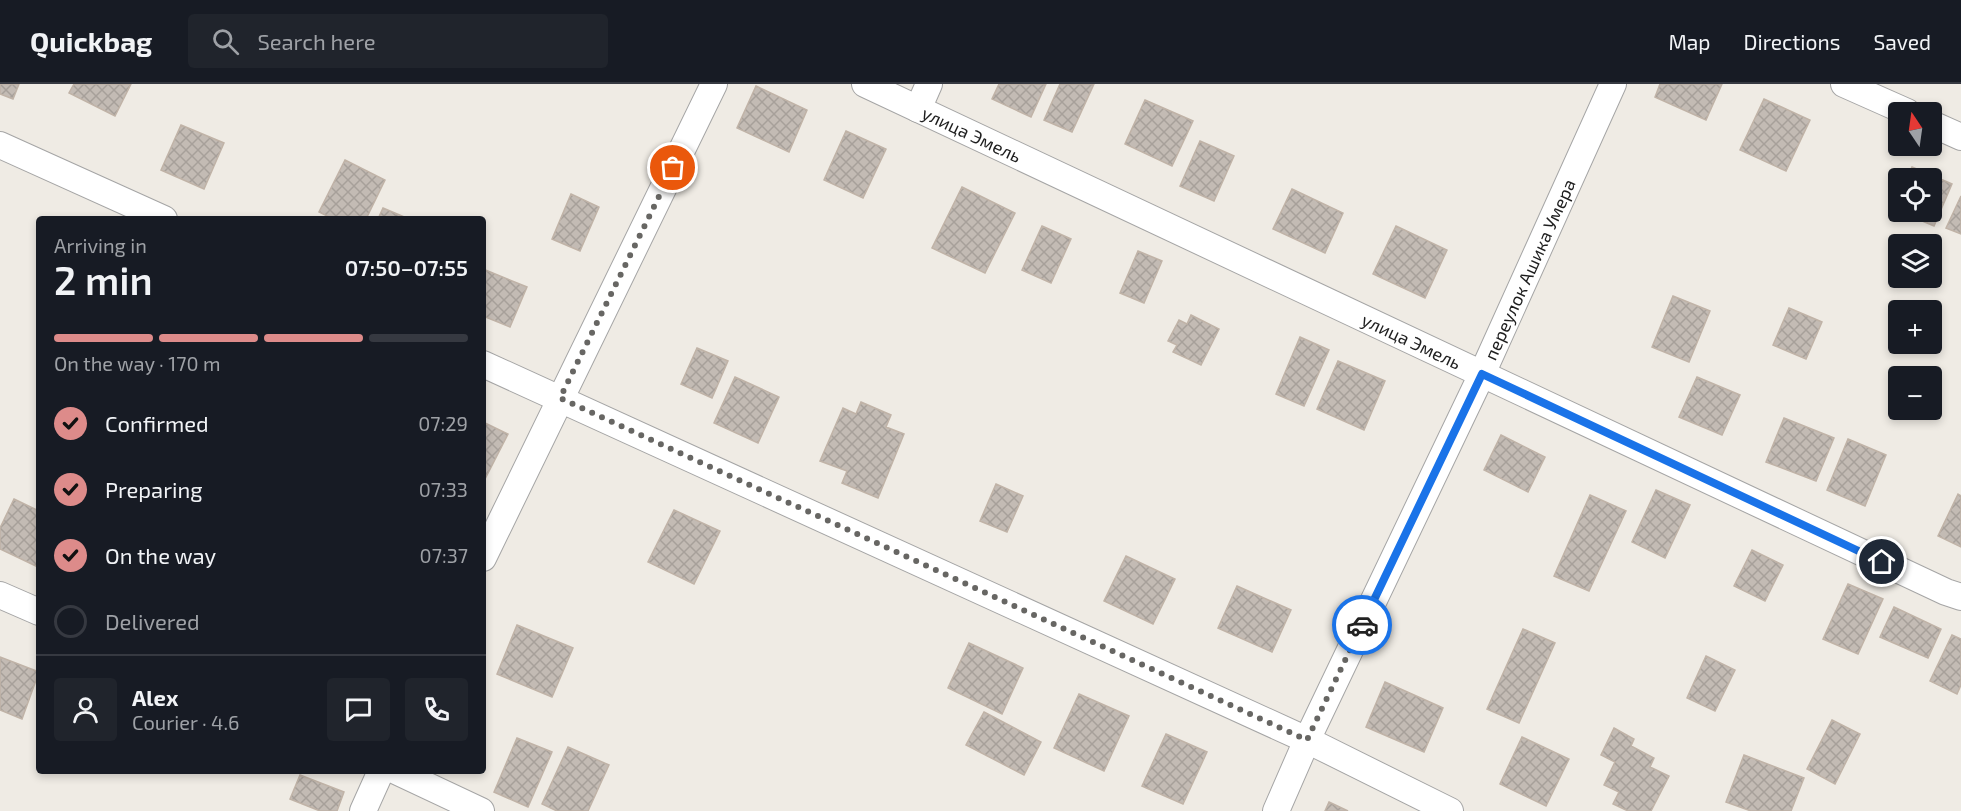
<!DOCTYPE html>
<meta charset="utf-8">
<style>
body{margin:0;font-family:"Exo 2",sans-serif;background:#20242c;color:#f1f3f6;height:100vh;display:flex;flex-direction:column;font-size:22px;white-space:nowrap}
*{box-sizing:border-box;margin:0}
p{font-size:20px;color:#9ea1a6}
.icon{flex:none;width:33px;height:33px;fill:none;stroke:currentColor;stroke-width:2;stroke-linecap:round;stroke-linejoin:round}
.map{position:relative;flex:1;overflow:hidden}
.details{position:absolute;left:36px;top:132px;width:450px;height:558px;display:flex;flex-direction:column;background:#171b24;border-radius:6px;box-shadow:0 3px 9px #0003}
.details>*{flex:none}
.needle{width:39px;rotate:347deg}
.buttons{position:absolute;left:1888px;top:18px;display:grid;gap:12px}
.buttons a{display:grid;place-items:center;width:54px;height:54px;border-radius:6px;background:#171b24;box-shadow:0 3px 9px #0003;font-size:30px}
.pin{position:absolute;display:grid;place-items:center;width:51px;height:51px;color:#fff;margin:-26px;border:3px solid #fff;border-radius:50%;box-shadow:0 2px 6px #0007}
.courier{position:absolute;display:grid;place-items:center;width:60px;height:60px;margin:-30px;border:4px solid #1a73e8;border-radius:50%;background:#fff;color:#222;box-shadow:0 2px 8px #0007}
.overview em{font-style:normal;font-weight:600}
.overview div{display:flex;flex-direction:column-reverse}
.overview{display:flex;align-items:center;justify-content:space-between;height:102px;padding:0 18px}
h1{font-size:39px;font-weight:600;line-height:45px}
.bar{display:grid;grid-template-columns:repeat(4,1fr);gap:9px 6px;align-content:center;height:72px;padding:0 18px}
.bar i{height:8px;border-radius:4px;background:#363941}
.bar .selected{background:#dd8b8a}
.bar p{grid-column:span 4}
.line{display:flex;align-items:center;gap:15px;padding:0 18px;border-top:2px solid #363941}
.line div{flex:1}
.round{display:grid;place-items:center;flex:none;width:63px;height:63px;border-radius:6px;background:#20242c}
ol{padding:0 18px;list-style:none}
li{display:flex;align-items:center;gap:18px;height:66px}
li p{margin-inline-start:auto}
li .icon{padding:6px;border-radius:50%;background:#dd8b8a;color:#111;stroke-width:4}
li:last-child{color:#9ea1a6}
li i{width:33px;height:33px;border:3px solid #363941;border-radius:50%}
header{display:flex;align-items:center;gap:36px;box-sizing:border-box;height:84px;padding:0 30px;background:#171b24;border-bottom:2px solid #363941}
header strong{font-size:28px}
nav{display:flex;gap:33px;margin-inline-start:auto;font-size:21px}
.search{width:420px;height:54px;background:#20242c;display:flex;align-items:center;gap:15px;box-sizing:border-box;padding:0 21px;border-radius:6px;color:#9ea1a6;font-size:22px}
.map>svg:first-child{display:block}
</style>
<header>
<strong>Quickbag</strong>
<div class="search"><svg class="icon" aria-label="search" viewBox="0 0 24 24"><circle cx="10" cy="10" r="6"/><path d="M15 15l6 6"/></svg>Search here</div>
<nav><a>Map</a><a>Directions</a><a>Saved</a></nav>
</header>
<div class="map">
<svg width="1961" height="727" viewBox="0 0 1961 727">
<defs>
<pattern id="building-cross-hatch" width="8" height="8" patternUnits="userSpaceOnUse" patternTransform="scale(1.5)"><rect width="8" height="8" fill="#c3bbb4"/><path d="M0 0l8 8M0 8l8-8" fill="none" stroke="#a7a09a"/></pattern>
</defs>
<rect width="100%" height="100%" fill="#efebe4"/>
<path fill="url(#building-cross-hatch)" stroke="#c0b3a7" stroke-width="1.5" d="M0,0h19l-6,15 -13,-5z
M74,0h57l-16,32 -46,-23z
M999,0h47l-15,33 -39,-18z
M1060,0h34l-22,48 -28,-12z
M1660,0h62l-16,36 -51,-23z
M756,2l51,24 -18,42 -52,-24z
M1764,15l46,21 -24,51 -46,-21z
M1145,16l48,21 -21,45 -47,-22z
M181,41l43,18 -20,46 -43,-19z
M846,47l40,18 -23,49 -39,-18z
M1200,57l34,15 -20,45 -34,-15z
M345,76l40,20 -19,39h-33l-14,-7z
M1912,83l40,17 -18,42 -33,-14h31v-34h-25z
M962,103l53,26 -30,60 -53,-25z
M1292,105l51,24 -18,40 -52,-24z
M571,110l28,13 -19,44 -28,-12z
M1961,112v38l-15,-6z
M383,124l26,11h-31z
M1042,142l29,13 -20,44 -29,-13z
M1396,142l51,24 -22,48 -52,-24z
M1138,167l24,10 -18,42 -24,-10z
M483,185l44,18 -17,40 -27,-11z
M1673,212l37,15 -21,51 -37,-15z
M1789,224l33,14 -16,37 -33,-14z
M1191,231l28,14 -18,36 -28,-13 4,-7 -9,-4 11,-21 8,4z
M1300,253l29,13 -25,56 -28,-12z
M697,264l31,13 -16,37 -31,-14z
M1338,277l47,20 -21,49 -47,-21z
M735,293l44,20 -21,46 -44,-20z
M1697,293l43,18 -18,40 -43,-18z
M861,318l30,13 -5,12 18,7 -26,64 -36,-15 5,-12 -27,-10 23,-53 13,6z
M1784,334l50,20 -18,43 -50,-19z
M483,338l25,12 -25,49z
M1501,351l44,22 -17,35 -44,-22z
M1848,355l38,16 -21,51 -38,-16z
M996,400l27,12 -16,36 -27,-11z
M1656,406l34,15 -25,53 -33,-16z
M1958,410l3,2v51l-23,-11z
M1590,411l36,16 -37,80 -35,-15z
M14,415l25,12 -1,56 -38,-18v-21z
M674,426l46,21 -26,53 -46,-22z
M1752,466l31,15 -18,36 -31,-15z
M1126,472l49,23 -22,45 -49,-23z
M1848,500l35,15 -25,55 -35,-15z
M1237,502l54,24 -19,42 -54,-24z
M1894,523l47,22 -13,29 -48,-21z
M517,541l56,23 -21,49 -55,-23z
M1523,545l32,14 -36,80 -32,-14z
M1952,551l9,4v46l-4,9 -27,-13z
M969,559l54,25 -21,46 -54,-26z
M1706,572l29,14 -20,41 -28,-13z
M0,573l39,15 -17,47 -22,-9z
M1385,598l58,26 -19,44 -58,-25z
M1079,610l50,22 -25,55 -50,-23z
M984,628l57,30 -17,33 -58,-30z
M1832,636l28,14 -25,50 -28,-15z
M1614,644l20,11 -3,7 23,12 -4,9 19,9 -18,35h-23l-15,-7 6,-12 -15,-7 11,-23 -14,-7z
M1166,650l41,18 -24,52 -41,-18z
M1522,653l47,22 -23,47 -46,-22z
M517,654l35,14 -24,55 -34,-15z
M568,663l41,18 -21,46h-31l-15,-7z
M1744,671l60,23 -13,33h-40l-25,-9z
M300,691l44,17 -7,19h-17l-30,-12z
M1329,718l19,9h-23z"/>
<g fill="none" stroke-linecap="round" stroke-linejoin="round">
<defs>
<g id="minor">
<path id="s1" d="M865,0l1081,508 15,5"/>
<path d="M1844,0l63,28"/>
<path d="M918,25l11,-25"/>
<path d="M1932,40l29,13"/>
<path d="M0,61l164,74"/>
<path d="M483,280l824,376 143,71"/>
<path d="M483,474l231,-474"/>
<path d="M0,511l39,17"/>
<path d="M396,687l85,40"/>
<path d="M363,727l18,-40"/>
<path id="s2" d="M1276,727l31,-71 175,-366 131,-290"/>
</g>
</defs>
<use href="#minor" stroke="#a5a5a5" stroke-width="28"/>
<use href="#minor" stroke="#fff" stroke-width="26"/>
</g>
<g fill="none" stroke-linecap="round" stroke-linejoin="round">
<path stroke="#676663" stroke-width="6" stroke-dasharray="0 10.8" d="M673,84l-113,230 747,342 55,-115"/>
<path stroke="#1a73e8" stroke-width="8" d="M1362,541l120,-251 400,188"/>
</g>
<g text-anchor="middle" dominant-baseline="central" stroke-width="5" stroke-linejoin="round" paint-order="stroke">
<g font-size="18" fill="#1e1e1e" stroke="#fff">
<text stroke="none"><textPath href="#s1" startOffset="118">улица Эмель</textPath></text>
<text stroke="none"><textPath href="#s2" startOffset="598">переулок Ашика Умера</textPath></text>
<text stroke="none"><textPath href="#s1" startOffset="604">улица Эмель</textPath></text>
</g>
</g>
</svg>
<div class="buttons">
<a><svg class="needle" viewBox="-14 -14 28 28"><path d="M0-13l5 13h-10z" fill="#e53935"/><path d="M0 13l5-13h-10z" fill="#9ea1a6"/></svg></a>
<a><svg class="icon" aria-label="locate" viewBox="0 0 24 24"><circle cx="12" cy="12" r="6"/><path d="M12 2v4M12 18v4M2 12h4M18 12h4"/></svg></a>
<a><svg class="icon" aria-label="layers" viewBox="0 0 24 24"><path d="M12 4l9 5-9 5-9-5zM3 14l9 5 9-5"/></svg></a>
<a>+</a>
<a>−</a>
</div>
<div class="pin" style="left:673px;top:84px;background:#ea580c"><svg class="icon" aria-label="bag" viewBox="0 0 24 24"><path d="M5 8h14l-1 12H6zM9 8a3 3 0 0 1 6 0"/></svg></div>
<div class="pin" style="left:1882px;top:478px;background:#1f2937"><svg class="icon" aria-label="home" viewBox="0 0 24 24"><path d="M3 11l9-7 9 7M6 9v11h12V9"/></svg></div>
<div class="courier" style="left:1362px;top:541px"><svg class="icon" aria-label="car" viewBox="0 0 24 24"><path d="M5 17H2v-5l4-1 3-4h7l3 4 3 1v5h-3M9 17h6M6 11h13"/><circle cx="7" cy="17" r="2"/><circle cx="17" cy="17" r="2"/></svg></div>
<section class="details">
<div class="overview"><div><h1>2 min</h1><p>Arriving in</p></div><em>07:50–07:55</em></div>
<div class="bar"><i class="selected"></i><i class="selected"></i><i class="selected"></i><i></i><p>On the way · 170 m</p></div>
<ol>
<li><svg class="icon" aria-label="check" viewBox="0 0 24 24"><path d="M5 12l5 5 9-10"/></svg>Confirmed<p>07:29</p></li>
<li><svg class="icon" aria-label="check" viewBox="0 0 24 24"><path d="M5 12l5 5 9-10"/></svg>Preparing<p>07:33</p></li>
<li><svg class="icon" aria-label="check" viewBox="0 0 24 24"><path d="M5 12l5 5 9-10"/></svg>On the way<p>07:37</p></li>
<li><i></i>Delivered</li>
</ol>
<div class="line" style="height:108px"><a class="round"><svg class="icon" aria-label="person" viewBox="0 0 24 24"><circle cx="12" cy="8" r="4"/><path d="M4 21q1-7 8-7t8 7"/></svg></a><div><b>Alex</b><p>Courier · 4.6</p></div><a class="round"><svg class="icon" aria-label="chat" viewBox="0 0 24 24"><path d="M4 5h16v11H9l-5 4z"/></svg></a><a class="round"><svg class="icon" aria-label="phone" viewBox="0 0 24 24"><path d="M5 4h4l2 5-3 2q2 4 5 5l2-3 5 2v4C11 20 4 13 5 4z"/></svg></a></div>
</section>
</div>
